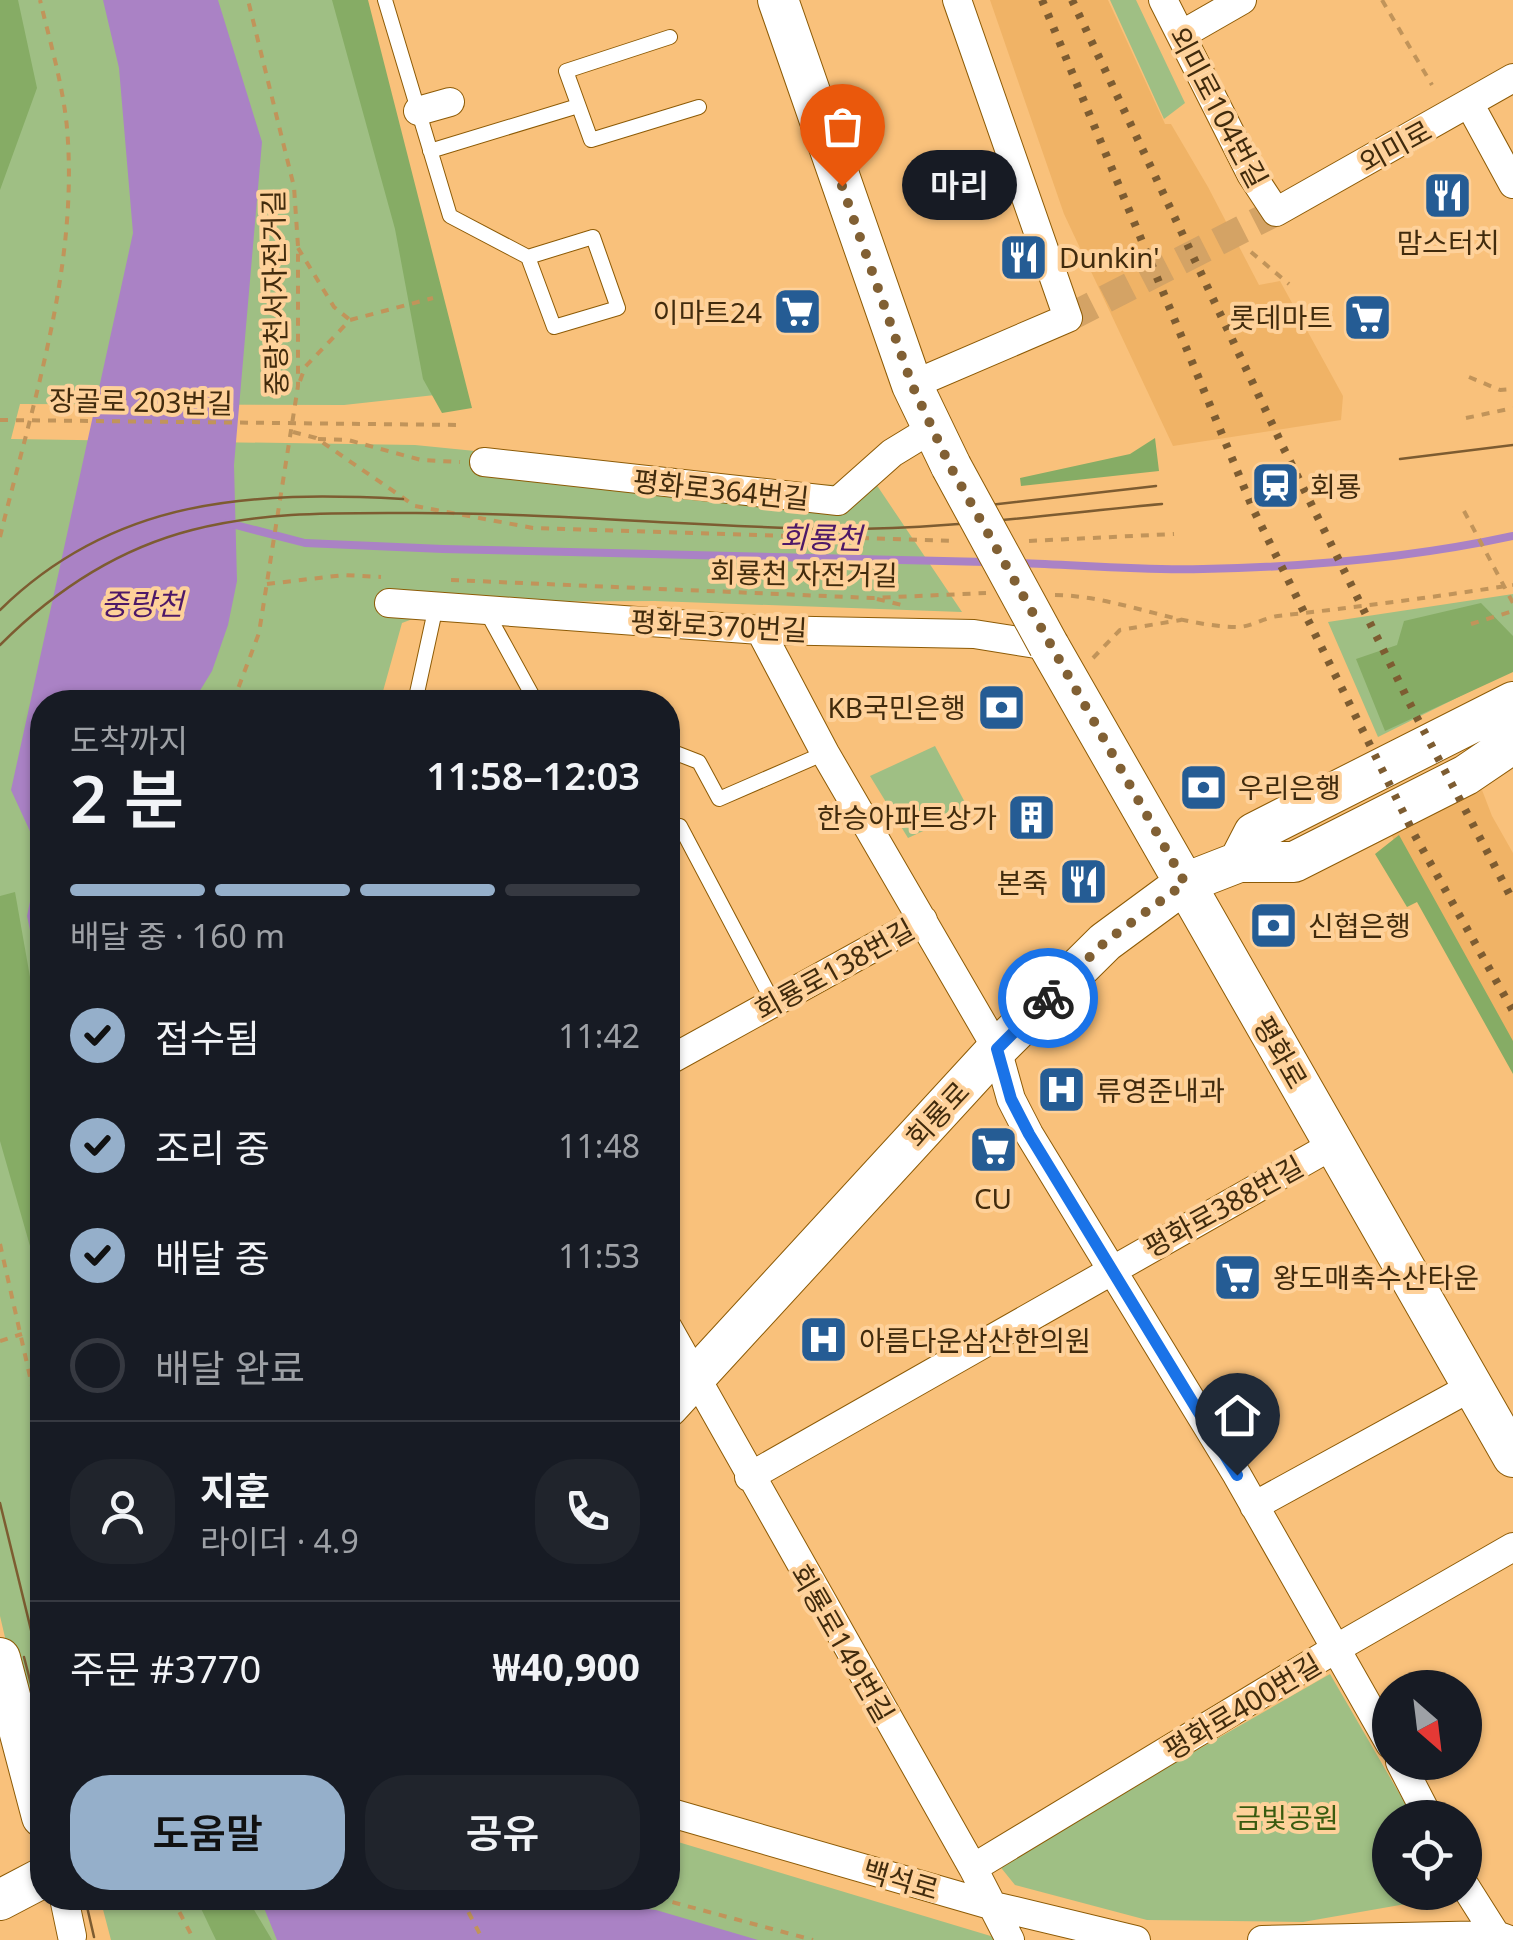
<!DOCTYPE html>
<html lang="ko">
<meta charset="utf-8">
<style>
body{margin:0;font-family:"Noto Sans","Noto Sans KR",sans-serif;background:#20242c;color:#f1f3f6;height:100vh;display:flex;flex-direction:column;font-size:38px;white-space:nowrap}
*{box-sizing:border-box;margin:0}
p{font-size:32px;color:#9ea1a6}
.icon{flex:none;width:55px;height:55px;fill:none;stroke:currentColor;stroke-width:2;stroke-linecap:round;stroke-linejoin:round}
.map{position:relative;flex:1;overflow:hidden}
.sheet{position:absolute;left:30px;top:690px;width:650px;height:1220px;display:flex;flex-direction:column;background:#171b24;border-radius:40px;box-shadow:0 2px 8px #0004}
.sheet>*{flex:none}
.needle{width:65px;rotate:152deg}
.controls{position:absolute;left:1372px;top:1670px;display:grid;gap:20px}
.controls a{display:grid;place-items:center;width:110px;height:110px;border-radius:50%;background:#171b24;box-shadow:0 2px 8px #0004;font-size:50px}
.pin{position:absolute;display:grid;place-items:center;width:85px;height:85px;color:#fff;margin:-102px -42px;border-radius:50% 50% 50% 0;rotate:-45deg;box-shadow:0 0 10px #0007}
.pin .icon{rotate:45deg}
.courier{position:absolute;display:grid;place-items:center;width:100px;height:100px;margin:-50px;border:8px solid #1a73e8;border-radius:50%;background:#fff;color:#222;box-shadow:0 2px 12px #0007}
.bubble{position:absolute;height:70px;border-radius:35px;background:#171b24;box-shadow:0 2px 8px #0004;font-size:32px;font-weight:600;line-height:70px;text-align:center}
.summary em{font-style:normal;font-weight:600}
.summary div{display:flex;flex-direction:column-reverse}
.summary{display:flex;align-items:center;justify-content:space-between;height:170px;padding:0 40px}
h1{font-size:65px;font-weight:600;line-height:75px}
.bar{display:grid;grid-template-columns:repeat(4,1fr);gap:15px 10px;align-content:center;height:120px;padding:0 40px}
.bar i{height:12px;border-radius:8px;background:#363941}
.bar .on{background:#95afca}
.bar p{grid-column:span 4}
.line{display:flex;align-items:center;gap:25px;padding:0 40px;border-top:2px solid #363941}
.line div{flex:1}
.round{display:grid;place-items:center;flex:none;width:105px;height:105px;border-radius:40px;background:#20242c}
ol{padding:0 40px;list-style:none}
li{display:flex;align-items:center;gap:30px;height:110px}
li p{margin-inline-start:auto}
li .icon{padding:10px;border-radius:50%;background:#95afca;color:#111;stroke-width:4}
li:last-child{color:#9ea1a6}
li i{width:55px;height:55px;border:5px solid #363941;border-radius:50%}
.primary-button{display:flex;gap:20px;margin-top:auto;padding:20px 40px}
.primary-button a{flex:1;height:115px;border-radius:40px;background:#95afca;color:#111;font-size:40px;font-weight:600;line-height:115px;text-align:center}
.primary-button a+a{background:#20242c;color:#f1f3f6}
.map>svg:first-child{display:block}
</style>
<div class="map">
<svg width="1513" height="1940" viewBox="0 0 1513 1940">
<rect width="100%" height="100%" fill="#f9c17b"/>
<path fill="#f0b366" d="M990,0h118l57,124h6l37,63 51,98 21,-4 63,115 -2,24 -168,26 -109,-232z
M1482,790l10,26 21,37v206l-125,-230z"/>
<path fill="#9fbf84" d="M0,0h347l97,394 -100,11 -324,-1 -9,35 404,6 397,40 64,-1 86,128 -307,-11 -198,1 -55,21 -22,79h-338v1093l-42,-179z
M1110,0h26l49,103 -21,16z
M1513,594v76l-135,67 -50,-115z
M935,746l34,64 -61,28 -38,-62z
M1330,1674l83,143 -23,1v74l67,3 -154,27 -156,-2 -132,-35 -17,-21z
M668,1839l336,101h-893l-11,-42h568z"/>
<path fill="#86ac65" d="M0,0h18l19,88 -37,102z
M332,0h36l104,408 -30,5 -19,-34 -28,-150z
M1155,438l4,33 -138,15 -1,-8 110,-24z
M1481,603l32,33v36l-128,59 -29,-72 41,-14 7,-24z
M1399,835l114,206v33l-96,-172 -10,5 -32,-53z
M15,892l27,153v243l-42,-147v-245z
M196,1898h51l25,42h-56z"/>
<path fill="#aa82c5" d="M103,0h115l44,142 -28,323 3,116 -9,44 -16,46 -19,31h-151v285l-15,-71 13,-63 -29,-63 122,-557 -14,-165z
M260,1898h292l104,12 102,30h-481z"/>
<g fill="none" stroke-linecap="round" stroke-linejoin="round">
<path stroke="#aa82c5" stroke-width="8" d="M228,523l77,20 138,6 543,13
M1020,563c60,2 122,8 183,6 103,-2 209,-11 310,-33"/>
<path stroke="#d4a365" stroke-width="28" stroke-dasharray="28 14" stroke-linecap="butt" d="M1068,318l208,-106"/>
<defs>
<path id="lane" d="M385,0l65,216 78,41 26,70 64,-19 -25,-71 -65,20
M670,37l-104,34 25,69 108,-33
M430,151l148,-45
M486,611l50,91
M415,702l21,-96
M668,750l31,12 20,37 106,-46
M668,833l12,-7 93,176"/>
<path id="street" d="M1163,0l88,174 25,38 237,-134
M1181,35l61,-35
M1470,105l43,79
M418,111l32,-9
M912,385l156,-67 -111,-318
M484,462l354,39 54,-48 41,-25
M389,603l371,27 214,4 75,12
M760,630l65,123 172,296 14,50 18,35 208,341 153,269
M668,1061l255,-141
M668,1328l305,540 37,72
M749,1477l584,-332
M1254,1506l219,-120
M1400,1762l29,56
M668,1812l326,94 142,34
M973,1868l364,-220 176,-101
M1465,1886l31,49
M64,1898l8,38
M1262,1940l234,-5 14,5"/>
<path id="secondary" d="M778,0l134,385 39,81
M1049,646l464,811
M1239,862l15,-29 259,-131
M668,1407l329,-358 108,-107 80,-59 54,-21h55l172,-87 47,-32
M0,1658l42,159
M0,1900l42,-22"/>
</defs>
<use href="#lane" stroke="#8d5b06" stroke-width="16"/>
<use href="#street" stroke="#8d5b06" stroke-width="30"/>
<use href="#secondary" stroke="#8d5b06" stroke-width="42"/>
<path stroke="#c1945a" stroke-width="4" stroke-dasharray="8 8" stroke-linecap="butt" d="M1382,0l50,85
M298,248l36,59 16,13
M1251,252l38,32
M1469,377l31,13 13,-1
M300,381l5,-14 45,-47 83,-22
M1466,418l47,-10
M293,432l23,6 99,68 118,22 422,13
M318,439l30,1 73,20 39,2
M0,537c32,-132 79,-271 67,-409 -4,-43 -17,-86 -27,-128
M1029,541l145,-7
M451,580l421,18 114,-5
M267,584l77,-9 37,2
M1055,595c62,1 118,30 180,32 14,1 28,-9 43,-11 79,-9 157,-19 235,-31
M877,599l29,7
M1471,624l42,-13
M1093,658l27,-28 61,-10
M233,702l26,-69 39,-247v-140l-4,-59 -46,-187
M0,1244l42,186
M0,1341l22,-7
M172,1898l22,42
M461,1898l22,42
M657,1898l156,42"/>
<use href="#lane" stroke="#fff" stroke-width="14"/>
<use href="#street" stroke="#fff" stroke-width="28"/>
<use href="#secondary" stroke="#fff" stroke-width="40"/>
<path stroke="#7d5c31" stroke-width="2.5" d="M1400,459l113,-14
M972,507l184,-21
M0,610c115,-113 252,-119 403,-111
M0,645c53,-53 118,-96 192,-115 69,-18 139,-17 210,-17 140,-1 281,13 422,16 112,2 226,-15 338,-25
M0,1503l42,172
M24,1657l18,70
M85,1898l9,39"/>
<path stroke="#7d5c31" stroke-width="8" stroke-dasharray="5 10" stroke-linecap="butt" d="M1042,0l211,509 161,325 99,177
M1072,0l211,447 131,265 99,189"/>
<defs>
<path id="secondary-bridge" d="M951,466l98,180"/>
</defs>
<use href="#secondary-bridge" stroke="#8d5b06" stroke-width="42" stroke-linecap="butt"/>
<path stroke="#c1945a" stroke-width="4" stroke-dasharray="8 8" stroke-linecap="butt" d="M0,420l462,5
M1464,511l49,92"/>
<use href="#secondary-bridge" stroke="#fff" stroke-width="40"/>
</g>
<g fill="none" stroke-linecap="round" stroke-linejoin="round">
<path stroke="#816034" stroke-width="10" stroke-dasharray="0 18" d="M842,186l70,199 38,81 235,417 -80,59 -57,56"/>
<path stroke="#1a73e8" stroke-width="12" d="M1048,998l-51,51 14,50 18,35 208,341"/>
</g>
<defs>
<symbol id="restaurant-square" viewBox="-11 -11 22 22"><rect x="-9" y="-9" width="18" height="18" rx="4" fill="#255c94" stroke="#fed19a"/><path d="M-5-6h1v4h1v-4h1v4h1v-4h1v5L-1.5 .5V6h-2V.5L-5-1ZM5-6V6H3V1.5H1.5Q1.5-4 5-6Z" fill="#fff"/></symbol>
<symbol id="supermarket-square" viewBox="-11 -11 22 22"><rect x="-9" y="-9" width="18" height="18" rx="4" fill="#255c94" stroke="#fed19a"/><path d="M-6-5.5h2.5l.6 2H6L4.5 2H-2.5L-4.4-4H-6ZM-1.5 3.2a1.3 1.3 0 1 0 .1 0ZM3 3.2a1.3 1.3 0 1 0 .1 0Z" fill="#fff"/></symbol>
<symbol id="station-square" viewBox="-11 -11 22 22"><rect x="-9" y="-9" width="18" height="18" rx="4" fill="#255c94" stroke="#fed19a"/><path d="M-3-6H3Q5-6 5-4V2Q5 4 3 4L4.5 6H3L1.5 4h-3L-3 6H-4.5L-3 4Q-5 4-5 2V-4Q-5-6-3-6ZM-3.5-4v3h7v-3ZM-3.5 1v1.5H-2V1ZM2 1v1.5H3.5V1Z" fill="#fff"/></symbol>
<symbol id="bank-square" viewBox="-11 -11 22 22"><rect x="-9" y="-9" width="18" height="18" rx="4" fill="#255c94" stroke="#fed19a"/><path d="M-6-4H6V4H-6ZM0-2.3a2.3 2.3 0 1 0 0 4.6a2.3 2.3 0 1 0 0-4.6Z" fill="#fff"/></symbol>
<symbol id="building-square" viewBox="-11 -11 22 22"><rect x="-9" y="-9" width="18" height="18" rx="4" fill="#255c94" stroke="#fed19a"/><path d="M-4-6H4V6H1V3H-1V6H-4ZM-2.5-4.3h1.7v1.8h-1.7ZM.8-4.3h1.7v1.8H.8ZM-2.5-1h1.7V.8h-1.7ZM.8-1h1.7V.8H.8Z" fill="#fff"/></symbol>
<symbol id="hospital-square" viewBox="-11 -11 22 22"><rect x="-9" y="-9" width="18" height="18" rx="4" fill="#255c94" stroke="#fed19a"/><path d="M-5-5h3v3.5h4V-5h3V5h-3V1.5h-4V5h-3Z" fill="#fff"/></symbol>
</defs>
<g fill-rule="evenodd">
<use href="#restaurant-square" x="1420" y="168" width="55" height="55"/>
<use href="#restaurant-square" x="996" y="230" width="55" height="55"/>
<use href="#supermarket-square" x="770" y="284" width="55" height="55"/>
<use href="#supermarket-square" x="1340" y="290" width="55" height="55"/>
<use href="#station-square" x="1248" y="458" width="55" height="55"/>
<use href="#bank-square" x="974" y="680" width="55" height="55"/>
<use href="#bank-square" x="1176" y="760" width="55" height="55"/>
<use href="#building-square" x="1004" y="790" width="55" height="55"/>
<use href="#restaurant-square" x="1056" y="854" width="55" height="55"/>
<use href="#bank-square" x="1246" y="898" width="55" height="55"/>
<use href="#hospital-square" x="1034" y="1062" width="55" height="55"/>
<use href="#supermarket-square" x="966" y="1122" width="55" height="55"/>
<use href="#supermarket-square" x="1210" y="1250" width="55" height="55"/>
<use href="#hospital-square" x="796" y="1312" width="55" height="55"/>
</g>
<g text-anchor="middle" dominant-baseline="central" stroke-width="8" stroke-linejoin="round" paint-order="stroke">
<g font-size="28" fill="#412b0d" stroke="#fed19a">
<text transform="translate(1219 107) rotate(62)">외미로104번길</text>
<text transform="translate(1395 146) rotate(-29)">외미로</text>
<text transform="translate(274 293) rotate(-91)">중랑천서자전거길</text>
<text transform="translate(141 401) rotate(1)">장골로 203번길</text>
<text transform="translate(721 489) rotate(6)">평화로364번길</text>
<text transform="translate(804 573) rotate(1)">회룡천 자전거길</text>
<text transform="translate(719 625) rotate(3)">평화로370번길</text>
<text transform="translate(834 969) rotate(-29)">회룡로138번길</text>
<text transform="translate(1281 1052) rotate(60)">평화로</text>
<text transform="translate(937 1114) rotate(-47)">회룡로</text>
<text transform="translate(1223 1206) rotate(-29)">평화로388번길</text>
<text transform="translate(843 1643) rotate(60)">회룡로149번길</text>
<text transform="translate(1242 1706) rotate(-31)">평화로400번길</text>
<text transform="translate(901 1879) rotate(16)">백석로</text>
</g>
<g font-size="28" fill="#412b0d" stroke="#fed19a" text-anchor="start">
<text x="1448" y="242" text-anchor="middle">맘스터치</text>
<text x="1059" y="257">Dunkin'</text>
<text x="762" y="312" text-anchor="end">이마트24</text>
<text x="1333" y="317" text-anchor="end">롯데마트</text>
<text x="1310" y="486">회룡</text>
<text x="966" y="707" text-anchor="end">KB국민은행</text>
<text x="1238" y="787">우리은행</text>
<text x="997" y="817" text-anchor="end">한승아파트상가</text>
<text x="1048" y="882" text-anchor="end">본죽</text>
<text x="1308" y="925">신협은행</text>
<text x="1096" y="1090">류영준내과</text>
<text x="993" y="1198" text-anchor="middle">CU</text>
<text x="1273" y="1277">왕도매축수산타운</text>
<text x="859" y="1340">아름다운삼산한의원</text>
</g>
<g font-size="28" fill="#395b0f" stroke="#fed19a">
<text x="1287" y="1817">금빛공원</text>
</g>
<g font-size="30" font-style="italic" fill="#4d1868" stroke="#fed19a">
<text transform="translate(821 537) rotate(1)">회룡천</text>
<text x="142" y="603">중랑천</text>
</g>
</g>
</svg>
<div class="controls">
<a><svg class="needle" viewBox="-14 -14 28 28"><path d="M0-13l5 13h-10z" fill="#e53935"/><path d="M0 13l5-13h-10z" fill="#9ea1a6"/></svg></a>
<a><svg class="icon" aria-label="locate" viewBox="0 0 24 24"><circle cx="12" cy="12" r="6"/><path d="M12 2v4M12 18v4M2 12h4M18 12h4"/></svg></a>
</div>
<div class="pin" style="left:842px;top:186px;background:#ea580c"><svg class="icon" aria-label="bag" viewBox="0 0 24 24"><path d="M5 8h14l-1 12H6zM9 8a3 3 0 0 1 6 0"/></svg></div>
<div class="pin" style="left:1237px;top:1475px;background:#1f2937"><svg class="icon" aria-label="home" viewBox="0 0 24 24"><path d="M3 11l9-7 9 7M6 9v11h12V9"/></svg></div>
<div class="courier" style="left:1048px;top:998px"><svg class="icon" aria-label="bike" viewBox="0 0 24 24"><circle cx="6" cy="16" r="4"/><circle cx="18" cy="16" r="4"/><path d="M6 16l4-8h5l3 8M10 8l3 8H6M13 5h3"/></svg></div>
<div class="bubble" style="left:902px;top:150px;width:115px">마리</div>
<section class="sheet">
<div class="summary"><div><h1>2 분</h1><p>도착까지</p></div><em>11:58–12:03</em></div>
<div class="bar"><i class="on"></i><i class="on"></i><i class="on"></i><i></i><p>배달 중 · 160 m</p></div>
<ol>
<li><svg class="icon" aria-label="check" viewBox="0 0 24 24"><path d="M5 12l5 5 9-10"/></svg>접수됨<p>11:42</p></li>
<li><svg class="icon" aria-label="check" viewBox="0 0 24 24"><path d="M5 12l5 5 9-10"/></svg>조리 중<p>11:48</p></li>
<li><svg class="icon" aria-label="check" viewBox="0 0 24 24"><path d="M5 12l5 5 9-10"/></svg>배달 중<p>11:53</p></li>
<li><i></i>배달 완료</li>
</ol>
<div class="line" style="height:180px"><a class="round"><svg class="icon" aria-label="person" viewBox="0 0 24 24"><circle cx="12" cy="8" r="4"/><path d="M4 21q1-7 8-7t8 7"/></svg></a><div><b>지훈</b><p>라이더 · 4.9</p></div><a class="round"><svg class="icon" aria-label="phone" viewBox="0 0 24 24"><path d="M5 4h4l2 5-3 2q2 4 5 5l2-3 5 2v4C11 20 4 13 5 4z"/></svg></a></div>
<div class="line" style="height:130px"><div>주문 #3770</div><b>₩40,900</b></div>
<div class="primary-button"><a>도움말</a><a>공유</a></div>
</section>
</div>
